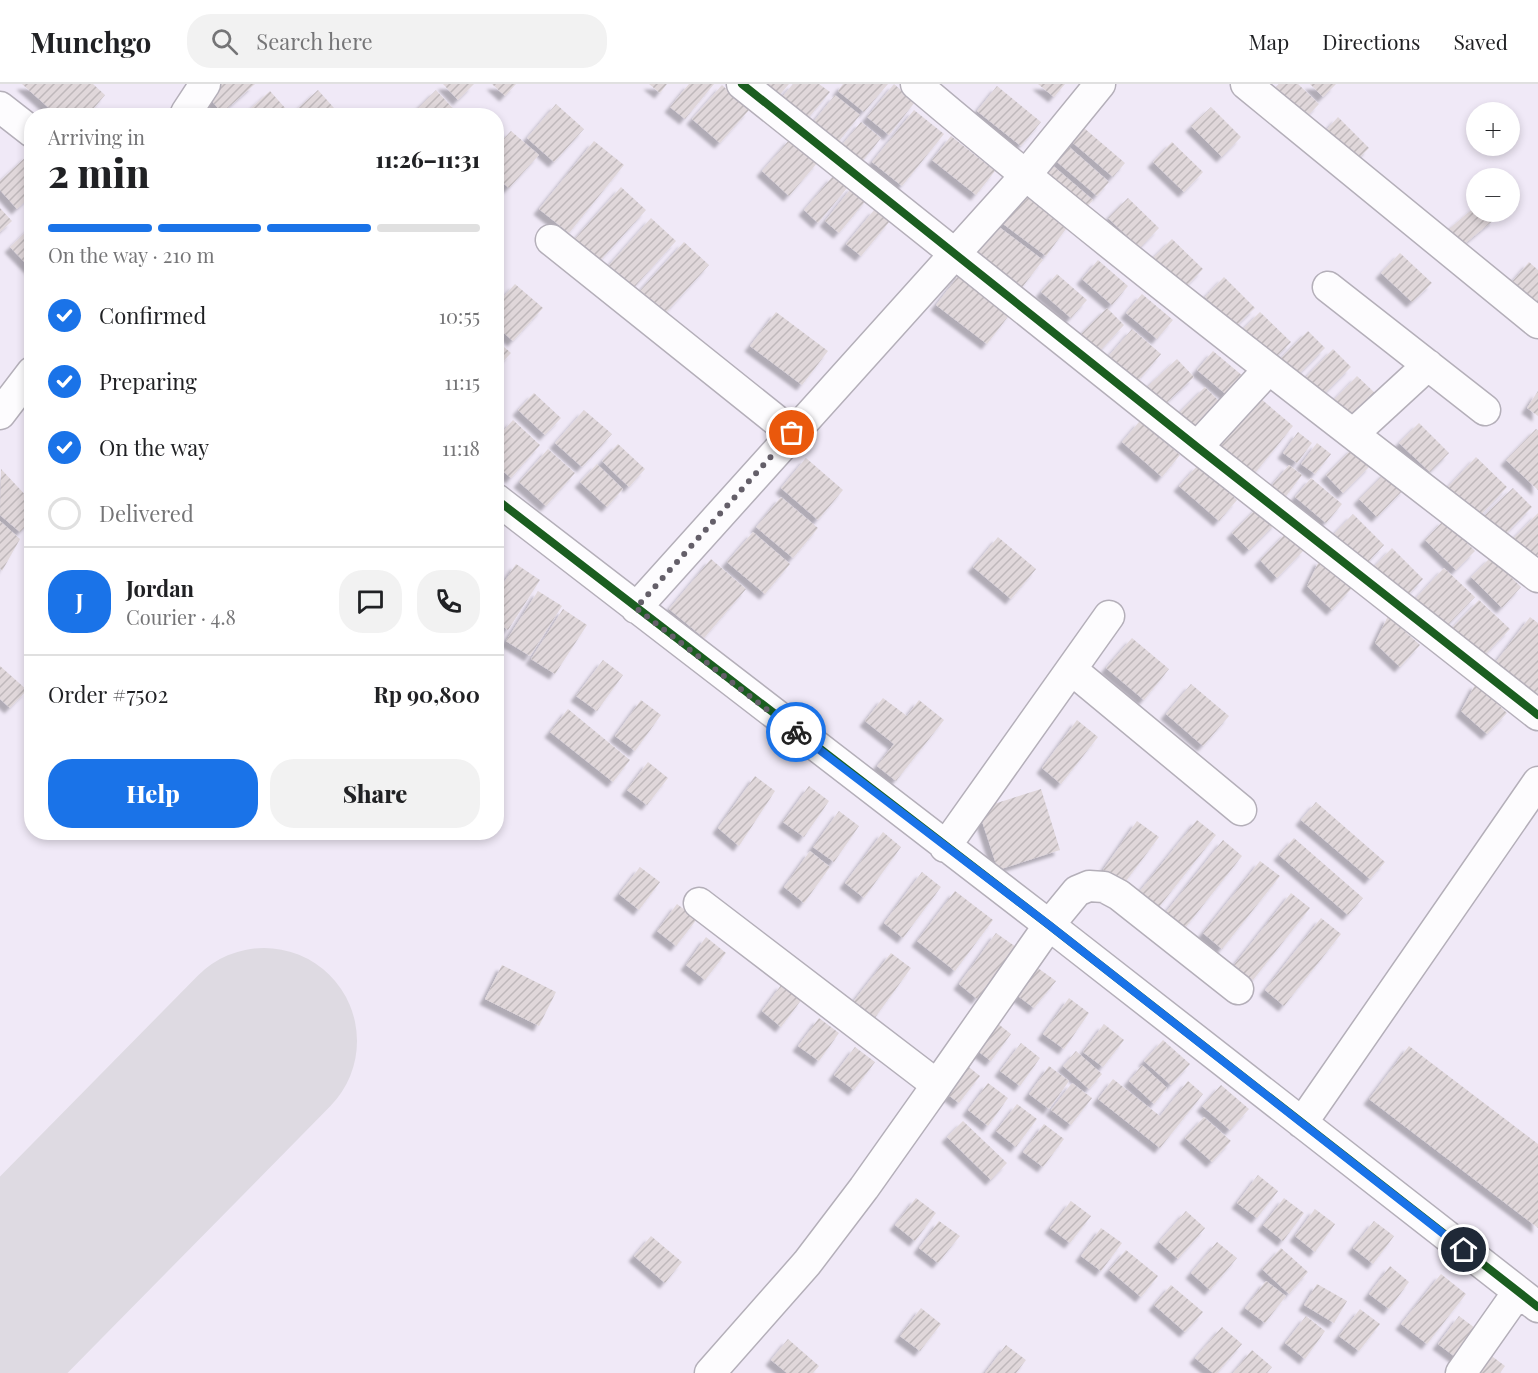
<!DOCTYPE html>
<meta charset="utf-8">
<style>
body{margin:0;font-family:"Playfair Display",serif;background:#f2f2f2;color:#202124;height:100vh;display:flex;flex-direction:column;font-size:22px;white-space:nowrap}
*{box-sizing:border-box;margin:0}
p{font-size:20px;color:#757577}
.icon{flex:none;width:33px;height:33px;fill:none;stroke:currentColor;stroke-width:2;stroke-linecap:round;stroke-linejoin:round}
.map{position:relative;flex:1;overflow:hidden}
.details{position:absolute;left:24px;top:24px;width:480px;height:732px;display:flex;flex-direction:column;background:#fff;border-radius:24px;box-shadow:0 3px 9px #0003}
.details>*{flex:none}
.tools{position:absolute;left:1466px;top:18px;display:grid;gap:12px}
.tools a{display:grid;place-items:center;width:54px;height:54px;border-radius:50%;background:#fff;box-shadow:0 3px 9px #0003;font-size:30px}
.pin{position:absolute;display:grid;place-items:center;width:51px;height:51px;color:#fff;margin:-26px;border:3px solid #fff;border-radius:50%;box-shadow:0 2px 6px #0007}
.courier{position:absolute;display:grid;place-items:center;width:60px;height:60px;margin:-30px;border:4px solid #1a73e8;border-radius:50%;background:#fff;color:#222;box-shadow:0 2px 8px #0007}
.head em{font-style:normal;font-weight:800}
.head div{display:flex;flex-direction:column-reverse}
.head{display:flex;align-items:center;justify-content:space-between;height:102px;padding:0 24px}
h1{font-size:39px;font-weight:800;line-height:45px}
.bar{display:grid;grid-template-columns:repeat(4,1fr);gap:9px 6px;align-content:center;height:72px;padding:0 24px}
.bar i{height:8px;border-radius:4px;background:#e0e0e0}
.bar .active{background:#1a73e8}
.bar p{grid-column:span 4}
.line{display:flex;align-items:center;gap:15px;padding:0 24px;border-top:2px solid #e0e0e0}
.line div{flex:1}
.round{display:grid;place-items:center;flex:none;width:63px;height:63px;border-radius:24px;background:#f2f2f2}
ol{padding:0 24px;list-style:none}
li{display:flex;align-items:center;gap:18px;height:66px}
li p{margin-inline-start:auto}
li .icon{padding:6px;border-radius:50%;background:#1a73e8;color:#fff;stroke-width:4}
li:last-child{color:#757577}
li i{width:33px;height:33px;border:3px solid #e0e0e0;border-radius:50%}
.action{display:flex;gap:12px;margin-top:auto;padding:12px 24px}
.action a{flex:1;height:69px;border-radius:24px;background:#1a73e8;color:#fff;font-size:24px;font-weight:800;line-height:69px;text-align:center}
.action a+a{background:#f2f2f2;color:#202124}
header{display:flex;align-items:center;gap:36px;box-sizing:border-box;height:84px;padding:0 30px;background:#fff;border-bottom:2px solid #e0e0e0}
header strong{font-size:28px}
nav{display:flex;gap:33px;margin-inline-start:auto;font-size:21px}
.search{width:420px;height:54px;background:#f2f2f2;display:flex;align-items:center;gap:15px;box-sizing:border-box;padding:0 21px;border-radius:24px;color:#757577;font-size:22px}
.map>svg:first-child{display:block}
</style>
<header>
<strong>Munchgo</strong>
<div class="search"><svg class="icon" aria-label="search" viewBox="0 0 24 24"><circle cx="10" cy="10" r="6"/><path d="M15 15l6 6"/></svg>Search here</div>
<nav><a>Map</a><a>Directions</a><a>Saved</a></nav>
</header>
<div class="map">
<svg width="1538" height="1289" viewBox="0 0 1538 1289">
<defs>
<pattern id="building-hatch" width="6" height="6" patternUnits="userSpaceOnUse" patternTransform="scale(1.5)"><rect width="6" height="6" fill="#e0d7da"/><path d="M-1 1l2-2M0 6l6-6M5 7l2-2" fill="none" stroke="#bfb8bb"/></pattern>
<filter id="shadow"><feDropShadow dx="-5.5" dy="5.5" stdDeviation="1.5" flood-color="#0004"/></filter>
</defs>
<rect width="100%" height="100%" fill="#f0e9f7"/>
<g fill="none" stroke-linecap="round" stroke-linejoin="round">
<path stroke="#dedae2" stroke-width="186" d="M0,1225l264,-268"/>
</g>
<path fill="url(#building-hatch)" filter="url(#shadow)" d="M22,0h71l12,11 -18,21h-29z
M219,0h36l-33,29 -15,-18z
M443,0h31l-16,16z
M492,0h24l-11,12z
M649,0h18l-7,9z
M689,0h25l-29,35 -15,-12z
M760,0h29l-12,14z
M793,0h26l11,8 -25,30 -26,-21z
M843,0h45l-24,28 -26,-21z
M894,0l21,18 -26,33 -22,-18z
M1038,0h27l-11,13z
M1279,0h19l21,20 -19,20 -31,-30z
M1310,0h26l-13,13z
M722,1l27,25 -29,33 -28,-24z
M997,2l44,36 -20,24 -44,-35z
M318,6l16,18 -9,8h-35z
M436,6l24,26h-36l-7,-7z
M270,7l16,18 -7,7h-37z
M835,11l25,20 -25,31 -25,-20z
M556,20l28,25 -30,33 -27,-24z
M1211,23l30,30 -19,20 -31,-31z
M914,26l30,24 -42,52 -30,-24z
M1338,33l31,31 -19,19 -31,-29z
M861,38l20,16 -20,25 -20,-17z
M1084,44l41,35 -12,14 -41,-35z
M511,47l28,24 -30,33 -13,-11v-30z
M951,52l44,35 -19,24 -44,-35z
M791,54l27,24 -29,34 -27,-25z
M594,57l30,24 -55,68 -30,-24z
M1172,58l31,30 -19,20 -31,-30z
M1068,62l41,36 -12,14 -42,-36z
M28,71l4,4v36l-15,14 -17,-19v-9z
M1052,81l41,35 -12,14 -41,-35z
M833,92l14,12 -29,35 -14,-13z
M1019,99l52,39 -25,34 -52,-39z
M853,102l15,12 -29,35 -14,-12z
M621,103l25,23 -48,53 -25,-22z
M1128,114l31,30 -19,20 -32,-30z
M1476,122v6h12l7,7 -32,26 -14,-16z
M0,124l12,13 -12,11z
M875,125l15,12 -29,35 -15,-12z
M651,134l25,23 -48,53 -25,-22z
M991,137l52,39 -26,34 -51,-39z
M32,142v44l-22,-23z
M1172,155l31,30 -19,20 -31,-31z
M684,158l25,23 -48,53 -26,-22z
M1400,169l32,30 -20,19 -31,-29z
M1098,176l30,26 -16,19 -30,-26z
M1529,178l9,8v33l-26,-21z
M962,187l51,39 -26,34 -51,-39z
M1057,190l30,26 -16,18 -30,-26z
M1224,193l31,31 -20,19 -30,-30z
M515,200l28,24 -30,33 -17,-15v-21z
M1142,210l31,26 -16,19 -31,-26z
M1107,224l17,17 -27,29 -18,-18z
M776,228l52,39 -26,34 -52,-39z
M1260,228l31,30 -20,20 -30,-31z
M1132,245l29,25 -25,29 -29,-25z
M1308,247l17,17 -28,28 -17,-17z
M496,256l15,13 -15,16z
M1333,265l18,18 -28,28 -18,-17z
M1213,267l31,26 -16,19 -31,-26z
M1177,275l17,18 -29,27 -17,-18z
M1357,292l18,17 -28,28 -17,-17z
M1205,303l17,17 -27,28 -18,-17z
M1538,307v25l-11,-8z
M534,309l27,25 -16,17 -27,-25z
M1260,314l33,28 -38,47 -34,-28z
M584,326l28,24 -30,33 -27,-24z
M513,336l27,25 -29,33 -15,-13v-26z
M1140,337l40,34 -18,22 -40,-35z
M1419,339l30,30 -19,19 -31,-29z
M1536,345l2,1v60l-32,-30z
M1298,348l14,11 -15,20 -14,-10z
M1317,359l14,11 -16,20 -14,-10z
M618,360l27,25 -16,18 -27,-26z
M1354,363l17,18 -28,28 -17,-18z
M548,365l27,24 -29,33 -27,-24z
M1476,373l31,30 -29,31 -31,-30z
M806,374l37,32 -25,30 -37,-32z
M597,380l26,25 -16,18 -27,-25z
M1198,381l39,35 -18,21 -40,-35z
M1289,381l13,10 -16,21 -14,-11z
M1,385l31,33v18l-12,12 -20,-17z
M1387,387l18,17 -28,29 -18,-18z
M1311,394l31,26 -16,19 -31,-26z
M1513,404l19,19 -30,31 -20,-20z
M781,413l37,31 -25,30 -37,-31z
M1260,421l17,17 -28,28 -17,-17z
M1538,429v55l-27,-27z
M1353,430l31,31 -19,20 -31,-31z
M1444,436l31,31 -19,19 -31,-30z
M0,437l20,18 -18,32 -2,-3z
M753,448l37,32 -25,30 -38,-32z
M1287,448l18,17 -28,29 -17,-18z
M998,453l38,32 -25,30 -38,-32z
M1392,464l31,31 -19,20 -31,-31z
M1491,473l30,30 -19,21 -31,-31z
M711,475l35,30 -42,49 -35,-29z
M1320,475l32,29 -20,22 -25,-24z
M516,480l24,16 -32,50 -12,-8v-28z
M1444,484l31,29 -30,31 -30,-29z
M538,507l24,15 -32,50 -24,-15z
M1479,516l31,29 -30,31 -31,-29z
M563,525l24,16 -32,49 -24,-15z
M1388,532l32,29 -20,22 -25,-24z
M1530,533l8,6v80l-46,-36z
M1132,554l37,31 -25,31 -38,-32z
M603,576l20,15 -26,36 -21,-15z
M0,582l27,24 -17,18 -10,-9z
M1476,599l31,30 -20,21 -26,-23z
M1191,600l38,32 -26,30 -37,-32z
M883,614l24,18 12,-16 25,20 -48,61 -19,-15 17,-22 -29,-23z
M641,616l20,15 -26,36 -20,-15z
M568,625l62,51 -17,22 -63,-50z
M1077,636l21,17 -37,47 -19,-16z
M648,678l20,16 -21,27 -20,-15z
M755,692l20,15 -36,55 -21,-18z
M809,702l20,15 -25,36 -21,-15z
M1041,705l19,61 -62,20 -20,-61z
M1316,718l69,60 -15,17 -69,-59z
M839,727l20,15 -25,36 -21,-15z
M1197,736l19,15 -57,72 -20,-15z
M1137,737l22,16 -36,48 -20,-15z
M883,748l18,15 -37,51 -19,-15z
M1294,754l69,60 -15,17 -69,-60z
M1223,756l19,16 -57,72 -19,-16z
M810,767l20,16 -26,36 -20,-16z
M1260,777l20,15 -58,73 -19,-16z
M640,783l20,15 -21,28 -20,-16z
M922,788l19,15 -38,51 -19,-15z
M955,807l38,29 -38,51 -38,-30z
M1291,809l19,15 -57,72 -19,-15z
M677,820l20,15 -21,27 -19,-15z
M1321,834l20,16 -57,72 -19,-16z
M996,849l20,14 -39,52 -18,-15z
M706,853l20,16 -21,27 -19,-15z
M891,869l20,15 -37,51 -21,-17z
M502,881l54,27 -17,34 -54,-27z
M1035,882l21,15 -22,27 -20,-15z
M782,900l20,15 -21,28 -19,-16z
M1069,914l20,15 -25,36 -21,-15z
M819,934l20,15 -20,28 -21,-15z
M992,935l19,15 -20,27 -20,-15z
M1104,940l20,16 -21,27 -20,-15z
M1163,956l27,24 -19,21 -27,-24z
M1021,959l19,15 -20,28 -20,-15z
M1409,962l129,98v84l-169,-129z
M855,963l20,15 -21,28 -20,-15z
M1076,967l26,23 -13,15 -26,-23z
M960,976l20,16 -21,27 -20,-15z
M1142,981l25,23 -13,16 -25,-23z
M1049,982l20,15 -20,28 -20,-15z
M1113,995l47,37 28,-35 15,13 -43,54 -62,-49z
M988,999l20,15 -20,28 -20,-16z
M1072,999l20,15 -21,27 -20,-15z
M1221,1001l28,24 -19,21 -28,-24z
M1017,1020l20,15 -21,28 -20,-16z
M1204,1033l27,24 -19,21 -27,-24z
M963,1037l44,42 -16,17 -44,-43z
M1044,1040l20,15 -21,28 -20,-15z
M1258,1091l20,16 -21,27 -20,-15z
M916,1114l20,15 -21,28 -20,-16z
M1284,1114l20,15 -21,28 -20,-16z
M1071,1117l20,15 -21,27 -20,-15z
M1315,1125l20,15 -20,28 -20,-16z
M1186,1127l19,17 -27,31 -19,-17z
M939,1137l21,15 -22,27 -19,-15z
M1374,1137l20,15 -21,28 -20,-16z
M1101,1144l21,15 -21,28 -20,-15z
M651,1152l31,26 -17,21 -31,-27z
M1217,1158l20,16 -27,32 -19,-17z
M1281,1164l27,24 -19,22 -27,-25z
M1126,1166l32,26 -17,21 -32,-27z
M1390,1182l19,16 -20,27 -20,-15z
M1441,1190l25,20 -39,50 -26,-20z
M1266,1197l20,15 -21,27 -20,-15z
M1317,1200l30,17 -13,22 -30,-18z
M1171,1201l32,27 -18,20 -31,-27z
M921,1224l20,16 -21,27 -20,-15z
M1360,1225l20,15 -21,27 -20,-15z
M1306,1232l19,15 -20,28 -20,-16z
M1459,1232l20,15 -21,28 -20,-15z
M1222,1243l20,17 -25,29h-4l-18,-15z
M788,1255l31,27 -6,7h-26l-16,-13z
M1006,1261l20,15 -10,13h-31z
M1252,1266l20,17 -5,6h-34z
M1485,1267l20,15 -5,7h-32z"/>
<g fill="none" stroke-linecap="round" stroke-linejoin="round">
<defs>
<path id="minor" d="M742,0l455,363 341,268
M916,0c202,171 412,331 622,493
M1246,0l292,239
M0,23l32,25
M189,32l-3,-3 19,-29
M551,156l241,193
M1328,203l157,123
M0,330l32,-42
M1353,350l75,-69
M1197,363l72,-78
M496,415l553,426 489,382
M636,524l389,-432 75,-92
M1072,586l169,140
M945,763l164,-231
M699,819l238,182 112,-160 28,-34 12,-5 15,1 15,8 119,94
M1302,1039l236,-341
M710,1289l97,-110 57,-75 73,-103
M1461,1289l57,-81"/>
</defs>
<use href="#minor" stroke="#b4afb9" stroke-width="33"/>
<use href="#minor" stroke="#fdfcfe" stroke-width="30"/>
<defs>
<path id="cycleway" d="M742,0l455,363 341,268
M496,415l553,426 489,382"/>
</defs>
<use href="#cycleway" stroke="#fff" stroke-width="11"/>
<use href="#cycleway" stroke="#1b5e20" stroke-width="8"/>
</g>
<g fill="none" stroke-linecap="round" stroke-linejoin="round">
<path stroke="#645f69" stroke-width="6" stroke-dasharray="0 10.8" d="M792,349l-156,175 160,124"/>
<path stroke="#1a73e8" stroke-width="8" d="M796,648l253,193 415,325"/>
</g>
</svg>
<div class="tools">
<a>+</a>
<a>−</a>
</div>
<div class="pin" style="left:792px;top:349px;background:#ea580c"><svg class="icon" aria-label="bag" viewBox="0 0 24 24"><path d="M5 8h14l-1 12H6zM9 8a3 3 0 0 1 6 0"/></svg></div>
<div class="pin" style="left:1464px;top:1166px;background:#1f2937"><svg class="icon" aria-label="home" viewBox="0 0 24 24"><path d="M3 11l9-7 9 7M6 9v11h12V9"/></svg></div>
<div class="courier" style="left:796px;top:648px"><svg class="icon" aria-label="bike" viewBox="0 0 24 24"><circle cx="6" cy="16" r="4"/><circle cx="18" cy="16" r="4"/><path d="M6 16l4-8h5l3 8M10 8l3 8H6M13 5h3"/></svg></div>
<section class="details">
<div class="head"><div><h1>2 min</h1><p>Arriving in</p></div><em>11:26–11:31</em></div>
<div class="bar"><i class="active"></i><i class="active"></i><i class="active"></i><i></i><p>On the way · 210 m</p></div>
<ol>
<li><svg class="icon" aria-label="check" viewBox="0 0 24 24"><path d="M5 12l5 5 9-10"/></svg>Confirmed<p>10:55</p></li>
<li><svg class="icon" aria-label="check" viewBox="0 0 24 24"><path d="M5 12l5 5 9-10"/></svg>Preparing<p>11:15</p></li>
<li><svg class="icon" aria-label="check" viewBox="0 0 24 24"><path d="M5 12l5 5 9-10"/></svg>On the way<p>11:18</p></li>
<li><i></i>Delivered</li>
</ol>
<div class="line" style="height:108px"><b class="round" style="background:#1a73e8;color:#fff">J</b><div><b>Jordan</b><p>Courier · 4.8</p></div><a class="round"><svg class="icon" aria-label="chat" viewBox="0 0 24 24"><path d="M4 5h16v11H9l-5 4z"/></svg></a><a class="round"><svg class="icon" aria-label="phone" viewBox="0 0 24 24"><path d="M5 4h4l2 5-3 2q2 4 5 5l2-3 5 2v4C11 20 4 13 5 4z"/></svg></a></div>
<div class="line" style="height:78px"><div>Order #7502</div><b>Rp 90,800</b></div>
<div class="action"><a>Help</a><a>Share</a></div>
</section>
</div>
